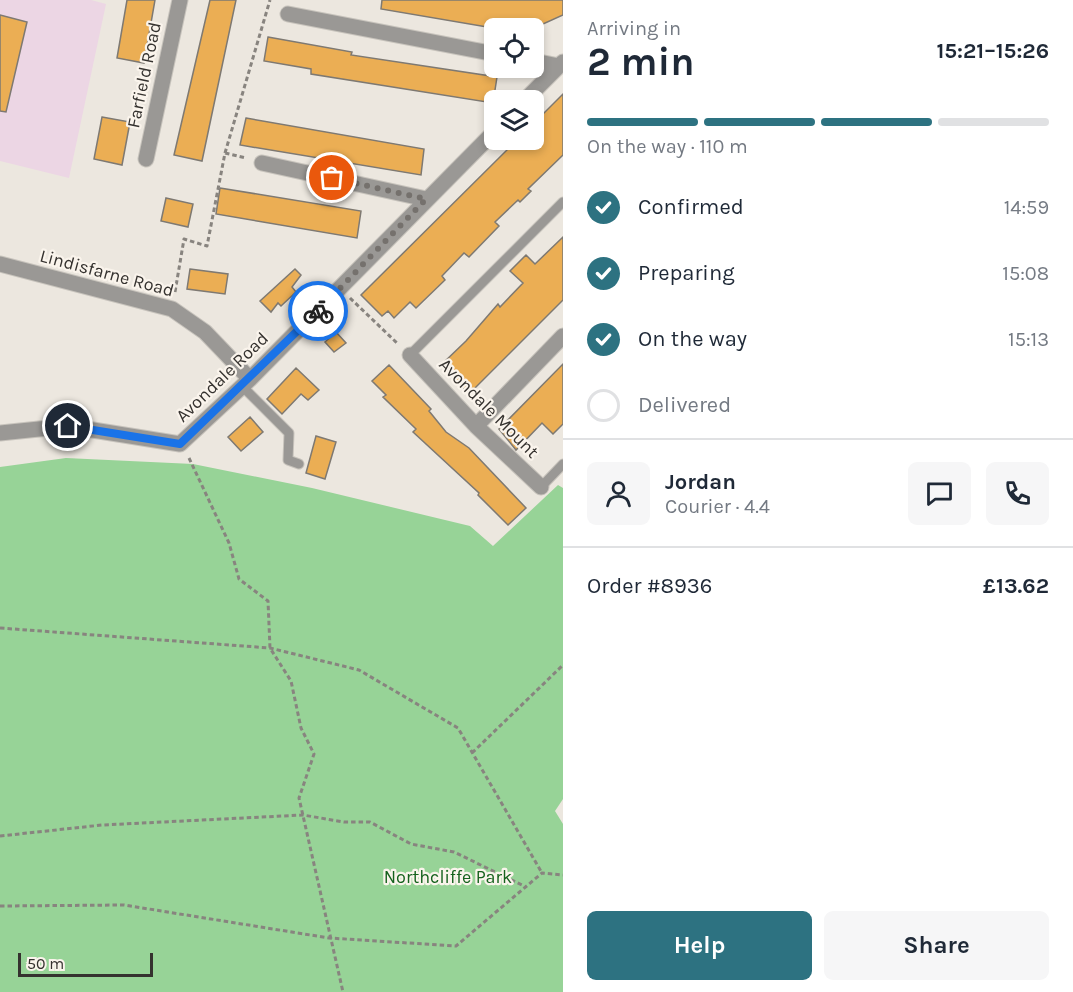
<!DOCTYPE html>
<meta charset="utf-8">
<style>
body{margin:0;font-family:Karla,sans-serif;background:#f6f6f7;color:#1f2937;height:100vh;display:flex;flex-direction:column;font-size:22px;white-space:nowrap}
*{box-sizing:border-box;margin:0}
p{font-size:20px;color:#747a83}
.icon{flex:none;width:33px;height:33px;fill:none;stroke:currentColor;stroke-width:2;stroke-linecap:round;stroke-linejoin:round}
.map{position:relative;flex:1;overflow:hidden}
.drawer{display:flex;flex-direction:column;background:#fff;width:510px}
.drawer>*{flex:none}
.buttons{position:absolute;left:484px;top:18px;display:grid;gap:12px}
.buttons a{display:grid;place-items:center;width:60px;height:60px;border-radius:9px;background:#fff;box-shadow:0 3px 9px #0003;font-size:30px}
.scale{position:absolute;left:18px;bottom:15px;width:135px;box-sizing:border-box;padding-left:6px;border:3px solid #35322f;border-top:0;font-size:16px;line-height:21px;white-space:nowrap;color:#35322f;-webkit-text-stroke:4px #faf4ec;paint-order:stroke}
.pin{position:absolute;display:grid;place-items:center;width:51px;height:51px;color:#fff;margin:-26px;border:3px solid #fff;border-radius:50%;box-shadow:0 2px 6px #0007}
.courier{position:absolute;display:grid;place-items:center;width:60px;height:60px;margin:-30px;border:4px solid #1a73e8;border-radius:50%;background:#fff;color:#222;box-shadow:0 2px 8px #0007}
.summary em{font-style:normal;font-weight:700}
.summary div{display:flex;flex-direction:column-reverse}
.summary{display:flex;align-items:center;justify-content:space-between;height:102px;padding:0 24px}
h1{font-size:39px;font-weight:700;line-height:45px}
.bar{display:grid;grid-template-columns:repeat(4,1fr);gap:9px 6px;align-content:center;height:72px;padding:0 24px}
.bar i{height:8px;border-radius:4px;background:#e0e1e3}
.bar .on{background:#2d7281}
.bar p{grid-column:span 4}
.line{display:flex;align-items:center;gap:15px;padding:0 24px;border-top:2px solid #e0e1e3}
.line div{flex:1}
.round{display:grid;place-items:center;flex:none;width:63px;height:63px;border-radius:9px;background:#f6f6f7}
ol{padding:0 24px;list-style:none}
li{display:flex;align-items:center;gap:18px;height:66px}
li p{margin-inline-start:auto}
li .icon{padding:6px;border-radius:50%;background:#2d7281;color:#fff;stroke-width:4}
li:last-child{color:#747a83}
li i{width:33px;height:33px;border:3px solid #e0e1e3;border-radius:50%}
.action{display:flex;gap:12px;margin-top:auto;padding:12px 24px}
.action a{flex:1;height:69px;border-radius:9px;background:#2d7281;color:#fff;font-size:24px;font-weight:700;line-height:69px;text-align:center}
.action a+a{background:#f6f6f7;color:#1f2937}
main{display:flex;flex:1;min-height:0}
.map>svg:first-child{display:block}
</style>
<main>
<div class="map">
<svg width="563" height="992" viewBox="0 0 563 992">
<rect width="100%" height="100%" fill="#ece7df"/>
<path fill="#ecd6e4" d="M0,0h91l15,4 -37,174 -69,-17z"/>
<path fill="#97d397" d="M66,458l127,6 119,24 158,38 23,20 65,-61 5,3v311l-8,12 8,13v168h-563v-525z"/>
<path fill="#ebae54" stroke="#7e7972" stroke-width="1.5" d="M127,0h28l-11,63 -27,-5z
M210,0h26l-34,161 -28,-6z
M382,0h181v15l-20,9 -50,4 -112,-19z
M0,15l27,7 -21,90 -6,-1z
M268,37l84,15 -1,3 146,22 -4,26 -182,-29v-5l-47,-8z
M563,94v61l-35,34 3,2 -11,11 -2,-2 -23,22 4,4 -30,31 -5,-4 -22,23 3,4 -29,28 -6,-6 -16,16 -6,-7 -6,5 -21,-21 156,-155h17v-17z
M102,117l28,5 -8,43 -28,-6z
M246,118l178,31 -3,26 -181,-30z
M220,188l141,23 -4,27 -141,-24z
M166,198l27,6 -5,23 -27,-6z
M563,237v63l-94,94 -28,-29 25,-24 32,-37 2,3 23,-24 -13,-12 16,-16 9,9z
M190,269l38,5 -3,20 -38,-5z
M295,269l6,6 -9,12 4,5 -15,14 -3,-3 -7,9 -11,-11z
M336,332l10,11 -12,9 -9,-10z
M563,364v60l-10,10 -11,-11 -26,27 -17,-21z
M389,365l42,44 -2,2 17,21 23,16 57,60 -18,17 -30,-30 1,-2 -66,-61 3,-3 -33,-32 3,-2 -14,-14z
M296,368l23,22 -11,10 -7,-6 -19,20 -15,-15z
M250,417l13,15 -22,19 -13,-14z
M316,436l20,6 -11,37 -19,-6z"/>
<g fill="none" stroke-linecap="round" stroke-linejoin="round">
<defs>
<path id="lane" d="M410,355l153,-153
M242,386l47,47 -1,27 11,4
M541,487l22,-23"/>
<path id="street" d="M288,14l207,40
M534,61l25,5
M525,100l38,-38
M146,159l34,-159
M262,163l164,36
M0,264l172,45 33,23 45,47
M410,355l66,71 65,61
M476,426l87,-90
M0,433l68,-7 112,18 70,-65 245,-248"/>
</defs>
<use href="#lane" stroke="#c7c3bc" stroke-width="11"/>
<use href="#street" stroke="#c7c3bc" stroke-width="17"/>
<path stroke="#88847f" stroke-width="3" stroke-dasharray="4.5 3" stroke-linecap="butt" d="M225,153l21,5
M175,292l9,-53 23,7 18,-93 45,-153
M350,298l48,46
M189,458l40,85 10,36 29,22 2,47 21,33 10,47 13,26 -15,44 44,194
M0,628l270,20 89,22 99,58 84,145
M472,753l91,-88
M0,836l102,-11 201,-10 41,7h26l41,22 43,8 72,35
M0,906l124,-1 205,33 127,8 86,-73 21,2"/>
<use href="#lane" stroke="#9a9895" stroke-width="9"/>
<use href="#street" stroke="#9a9895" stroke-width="15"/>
</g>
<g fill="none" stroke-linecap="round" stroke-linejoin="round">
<path stroke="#75716d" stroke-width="6" stroke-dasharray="0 10.8" d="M318,311l108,-112 -94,-21"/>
<path stroke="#1a73e8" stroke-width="8" d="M68,426l112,18 138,-133"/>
</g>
<g text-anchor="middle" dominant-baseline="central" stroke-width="4.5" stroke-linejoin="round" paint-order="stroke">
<g font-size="18" fill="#35322f" stroke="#faf4ec">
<text transform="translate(144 75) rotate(-78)">Farfield Road</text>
<text transform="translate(107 273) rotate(15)">Lindisfarne Road</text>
<text transform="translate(222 377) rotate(-44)">Avondale Road</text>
<text transform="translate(489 408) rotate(45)">Avondale Mount</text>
</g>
<g font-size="18" fill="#15621d" stroke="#faf4ec">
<text x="448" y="877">Northcliffe Park</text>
</g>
</g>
</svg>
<div class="buttons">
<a><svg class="icon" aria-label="locate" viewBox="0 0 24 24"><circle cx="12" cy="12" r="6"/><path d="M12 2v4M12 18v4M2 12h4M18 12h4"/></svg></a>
<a><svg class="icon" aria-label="layers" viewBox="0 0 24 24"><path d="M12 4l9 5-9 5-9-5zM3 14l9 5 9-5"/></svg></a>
</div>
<div class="scale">50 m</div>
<div class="pin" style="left:332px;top:178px;background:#ea580c"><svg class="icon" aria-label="bag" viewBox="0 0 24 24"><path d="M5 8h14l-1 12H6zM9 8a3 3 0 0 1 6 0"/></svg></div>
<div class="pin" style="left:68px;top:426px;background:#1f2937"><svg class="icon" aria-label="home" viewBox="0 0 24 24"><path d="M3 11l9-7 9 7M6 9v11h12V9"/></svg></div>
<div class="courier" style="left:318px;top:311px"><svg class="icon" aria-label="bike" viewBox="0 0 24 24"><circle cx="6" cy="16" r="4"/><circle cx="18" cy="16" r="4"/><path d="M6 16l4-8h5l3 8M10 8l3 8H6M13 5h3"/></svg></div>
</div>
<section class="drawer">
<div class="summary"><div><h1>2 min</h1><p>Arriving in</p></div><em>15:21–15:26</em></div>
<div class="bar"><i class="on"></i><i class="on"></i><i class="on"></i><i></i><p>On the way · 110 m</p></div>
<ol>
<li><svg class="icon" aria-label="check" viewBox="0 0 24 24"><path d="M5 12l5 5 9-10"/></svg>Confirmed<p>14:59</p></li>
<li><svg class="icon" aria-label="check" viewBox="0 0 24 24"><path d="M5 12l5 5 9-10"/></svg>Preparing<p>15:08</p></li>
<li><svg class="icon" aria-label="check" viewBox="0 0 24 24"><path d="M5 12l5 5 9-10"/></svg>On the way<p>15:13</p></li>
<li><i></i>Delivered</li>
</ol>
<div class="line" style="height:108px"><a class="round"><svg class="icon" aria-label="person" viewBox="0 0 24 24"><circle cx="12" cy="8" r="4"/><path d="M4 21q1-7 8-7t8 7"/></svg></a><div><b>Jordan</b><p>Courier · 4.4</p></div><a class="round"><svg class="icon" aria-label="chat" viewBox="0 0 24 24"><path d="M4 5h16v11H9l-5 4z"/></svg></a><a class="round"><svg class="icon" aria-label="phone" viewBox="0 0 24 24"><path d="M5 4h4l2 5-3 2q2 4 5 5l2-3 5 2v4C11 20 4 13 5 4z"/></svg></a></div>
<div class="line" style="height:78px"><div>Order #8936</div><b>£13.62</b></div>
<div class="action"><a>Help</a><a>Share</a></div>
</section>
</main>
